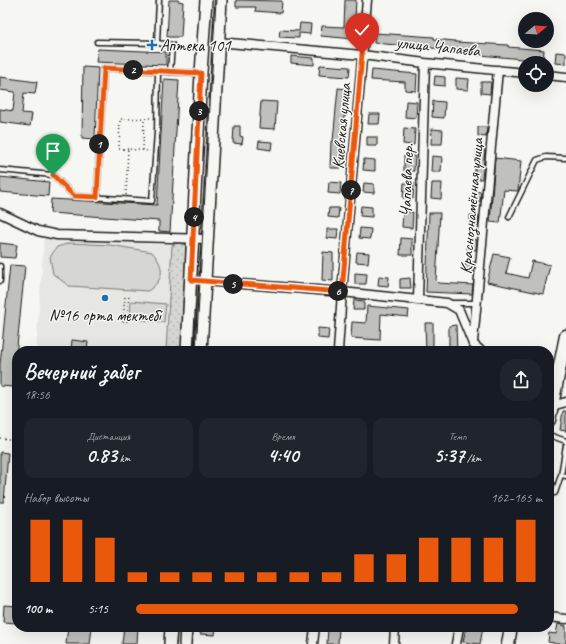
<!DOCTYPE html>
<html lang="ru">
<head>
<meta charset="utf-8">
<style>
	body { margin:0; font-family:Caveat,sans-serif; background:#20242c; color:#f1f3f6; height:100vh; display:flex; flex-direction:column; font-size:15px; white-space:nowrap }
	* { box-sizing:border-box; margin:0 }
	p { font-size:13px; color:#9ea1a6 }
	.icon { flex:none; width:22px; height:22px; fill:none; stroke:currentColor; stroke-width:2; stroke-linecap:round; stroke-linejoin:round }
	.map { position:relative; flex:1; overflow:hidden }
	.drawer { position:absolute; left:12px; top:346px; width:542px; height:286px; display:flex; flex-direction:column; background:#171b24; border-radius:16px; box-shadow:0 4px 16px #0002 }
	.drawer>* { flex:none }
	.needle { width:26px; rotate:72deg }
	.buttons { position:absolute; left:518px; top:12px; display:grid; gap:8px }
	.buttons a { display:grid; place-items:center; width:36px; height:36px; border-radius:50%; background:#171b24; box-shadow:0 4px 16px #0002; font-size:20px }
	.pin { position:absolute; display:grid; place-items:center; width:34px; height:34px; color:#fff; margin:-41px -17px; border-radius:50% 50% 50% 0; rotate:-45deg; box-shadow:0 0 4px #0007 }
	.pin .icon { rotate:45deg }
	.km { position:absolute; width:20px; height:20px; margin:-10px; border-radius:50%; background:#222; color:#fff; font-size:11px; line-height:20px; text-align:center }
	.round { display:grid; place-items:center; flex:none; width:42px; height:42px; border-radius:16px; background:#20242c }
	.headline { display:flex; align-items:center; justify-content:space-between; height:68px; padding:0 12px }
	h1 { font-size:22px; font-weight:800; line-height:30px }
	.figures { display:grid; grid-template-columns:repeat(3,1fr); gap:6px; height:68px; padding:4px 12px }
	.figures div { display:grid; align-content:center; border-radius:10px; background:#20242c; text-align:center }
	.figures b { font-size:20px; font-weight:800 }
	.figures small { font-size:11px; font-weight:400 }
	.figures p { font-size:11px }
	.chart { height:112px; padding:8px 12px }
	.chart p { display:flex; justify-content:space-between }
	.chart svg { width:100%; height:72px; margin-top:4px; stroke:#ea580c; stroke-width:6 }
	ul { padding:0 12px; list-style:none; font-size:13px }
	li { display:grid; grid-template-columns:64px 48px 1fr; align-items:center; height:30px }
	li i { height:10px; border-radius:5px; background:#ea580c }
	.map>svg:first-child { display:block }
</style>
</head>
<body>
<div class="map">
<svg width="566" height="644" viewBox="0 0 566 644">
	<defs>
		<pattern id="grass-dots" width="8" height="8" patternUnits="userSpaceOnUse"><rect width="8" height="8" fill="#d6d6d2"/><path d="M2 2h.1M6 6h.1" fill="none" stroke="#b7b7b4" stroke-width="1.8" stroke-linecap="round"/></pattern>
	</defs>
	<rect width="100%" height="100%" fill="#f6f6f2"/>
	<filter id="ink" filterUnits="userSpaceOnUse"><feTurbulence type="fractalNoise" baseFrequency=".025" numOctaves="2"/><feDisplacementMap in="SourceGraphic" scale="8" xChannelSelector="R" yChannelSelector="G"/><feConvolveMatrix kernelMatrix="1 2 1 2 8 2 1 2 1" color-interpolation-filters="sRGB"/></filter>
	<g filter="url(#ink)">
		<path fill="#e6e6e2" d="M44,238L172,245L166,351H36Z"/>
		<path fill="url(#grass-dots)" stroke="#797977" d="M178,243L186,245L181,351H166L172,245Z"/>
		<path fill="#d6d6d2" stroke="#797977" d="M70,243L110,245L152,252C165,267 165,279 148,291L69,286L53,274L50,257L57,247Z
			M131,301L166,304L164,322L130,319Z"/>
		<path fill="#c0c0bd" stroke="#1c1c1c" d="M169,0H178V1L183,2L181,37H167Z
			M236,0L282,1L281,13L255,11L256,7H236Z
			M345,0H356L354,39L321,36L322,26L344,27Z
			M300,23L311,24L310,34L299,33V38L279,37L280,30L299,31Z
			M375,33L434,37V39L455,41V42L508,45V47L544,50L543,61L459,53V51L442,50L443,49L374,43Z
			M98,49L166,52V65L96,62Z
			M556,52L566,53V64L555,63Z
			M291,56L314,58V65L291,63Z
			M320,65L350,67L349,77L319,75Z
			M83,67L98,68L95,139L82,138Z
			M372,70L417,74L416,91L405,90V82L371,80Z
			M435,76L445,77V86L434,85Z
			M0,77L37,82L35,94L24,93L22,113L32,114L30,126L0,122V109L13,111L15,92L0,90Z
			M456,78L469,79L468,90L456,89Z
			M164,79L179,80L170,232L159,231V221L50,213L51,199L157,205Z
			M481,82H491L490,94L481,93Z
			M338,88L347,89L346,116H344L341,168H330L331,141H333Z
			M261,101L277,102L275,129L259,128Z
			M406,101L417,102L416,118L405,117Z
			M433,101L445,102L444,118L432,117Z
			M369,114H380L379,124H368Z
			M234,126H240V136L243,137L242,144L233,143Z
			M478,127H487L486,137L478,136Z
			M404,128L415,129L414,145L403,144Z
			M432,129L443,130L442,144H431Z
			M367,137H377V146H367Z
			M259,141L272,142L271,150L258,148Z
			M477,149L485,150L482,179H474Z
			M404,156H415L414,171H404Z
			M432,156L442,157L441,172H431Z
			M495,158L521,161L518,191L504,190L500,223L490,222Z
			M364,159L375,160V171L363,170Z
			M0,177L49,182L48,196L0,192Z
			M329,182L341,183L340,194L328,193Z
			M364,183L374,184V193L363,192Z
			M404,183H414L413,199L403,198Z
			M432,183H442L441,199L431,198Z
			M473,191L481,192L480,202L472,201Z
			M361,206L372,207V217L360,216Z
			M329,208H339L338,218L328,217Z
			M403,211L413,212L412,228L402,227Z
			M429,213H440L436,281L438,283L473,285L472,294L426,292Z
			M470,215L479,216L478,226L470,225Z
			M360,228L371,229L370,239L359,238Z
			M327,229H338L337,239L327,238Z
			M401,238L412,239V255H400Z
			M468,239L477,240L476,250L467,249Z
			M0,243L17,245L15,258L0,257Z
			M323,252L333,253V281L322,280Z
			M357,252L369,253L368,263L356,262Z
			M494,254L510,257L506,273L528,278L532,261L550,265L543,294L487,282Z
			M465,262H475L474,272H465Z
			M10,265L25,266L13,387L0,386V365Z
			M355,273L367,274L366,284H355Z
			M379,276L389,277L388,286L378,285Z
			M410,278L411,288H400V279Z
			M354,300L364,301V310H353Z
			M367,306L409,310L408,317L381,314L380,340L351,338L352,322L366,323Z
			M425,323H433V351H426Z
			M456,325L457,351H449V326Z
			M318,328L329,329L328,339L318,338Z
			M72,340L88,342L87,351H71Z
			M563,411H566V431L560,430Z
			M0,452L8,453L4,502H0Z
			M4,605L17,606V623L3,622Z
			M558,624L566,626V644H554V643L548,642L549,633L556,634Z
			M68,627H92L90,644H66Z
			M124,627H138L137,644H122Z
			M201,627H216L215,635L200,634Z
			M328,627H339L338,644H327Z
			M466,627H483L480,644L463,642Z"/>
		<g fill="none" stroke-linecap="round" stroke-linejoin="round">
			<defs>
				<path id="service" d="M159,0L157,43L172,45L170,72L201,73
					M97,42L157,43
					M0,170L53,175L74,196L152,201L157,132L158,71
					M97,197L104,68L170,72
					M509,217L537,160L546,157L566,158
					M0,266V281
					M449,303H477
					M549,435L566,441
					M566,445L561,475L566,476
					M549,492L555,493L561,475"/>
				<path id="minor" d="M218,42L362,55L425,63L525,73
					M547,75L566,77
					M0,213L38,231L57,235L207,239
					M204,281L342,292L447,303L459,310L473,344L481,351
					M418,299L425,63
					M473,342L498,70
					M338,351L342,292L367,0
					M549,369L559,371
					M552,406L566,402
					M549,617L566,619
					M313,644L315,627
					M394,644L395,627
					M456,644L459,627"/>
				<path id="secondary" d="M187,351L201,73L206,0
					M201,351L221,0
					M170,644L171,627
					M185,644L186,627"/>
				<path id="primary" d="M549,420L566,336
					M508,644L511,627"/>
			</defs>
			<use href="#service" stroke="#1c1c1c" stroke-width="7"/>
			<use href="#minor" stroke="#1c1c1c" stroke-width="11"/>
			<use href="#secondary" stroke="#1c1c1c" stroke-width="14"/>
			<use href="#primary" stroke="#1c1c1c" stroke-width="15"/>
			<path stroke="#1c1c1c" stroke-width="1.5" stroke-dasharray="1 3" stroke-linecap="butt" d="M128,149H119L120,119L153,118
				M143,150L144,119
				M126,195L128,149L150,151
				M123,322L125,295
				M127,322L129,295
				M0,438L17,440"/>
			<use href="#service" stroke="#f6f6f2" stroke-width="4"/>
			<use href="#minor" stroke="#f6f6f2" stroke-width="8"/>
			<use href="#secondary" stroke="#f6f6f2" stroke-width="11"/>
			<use href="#primary" stroke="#f6f6f2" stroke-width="12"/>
			<path stroke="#1c1c1c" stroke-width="1" d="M196,351L216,0
				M176,644L177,627"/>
		</g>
	</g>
	<g fill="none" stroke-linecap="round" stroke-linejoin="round" filter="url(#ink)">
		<defs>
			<path id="route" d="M53,175L74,196L97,197L104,68L201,73L191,280L342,292L362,54"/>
		</defs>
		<use href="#route" stroke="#fff" stroke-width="8"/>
		<use href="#route" stroke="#ea580c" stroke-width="5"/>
	</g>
	<g fill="#1f6fb2" stroke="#f6f6f2" stroke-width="1.5">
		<path d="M150 39h4v4h4v4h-4v4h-4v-4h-4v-4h4z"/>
		<circle cx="105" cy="298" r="4"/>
	</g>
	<g text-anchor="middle" stroke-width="3" stroke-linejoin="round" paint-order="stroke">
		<g font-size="17" fill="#1c1c1c" stroke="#f6f6f2" text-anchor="start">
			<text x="160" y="51">Аптека 101</text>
			<text x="105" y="321" text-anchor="middle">№16 орта мектебі</text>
		</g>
		<g font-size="17" fill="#1c1c1c" stroke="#f6f6f2">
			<text transform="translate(438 46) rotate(6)" y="6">улица Чапаева</text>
			<text transform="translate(341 126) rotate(-85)" y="6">Киевская улица</text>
			<text transform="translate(406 180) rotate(-88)" y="6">Чапаева пер.</text>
			<text transform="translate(471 206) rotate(-85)" y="6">Краснознамённая улица</text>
		</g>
	</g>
</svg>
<div class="buttons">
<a><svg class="needle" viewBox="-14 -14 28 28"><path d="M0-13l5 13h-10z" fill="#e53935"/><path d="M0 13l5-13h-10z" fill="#9ea1a6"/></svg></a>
<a><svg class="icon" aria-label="locate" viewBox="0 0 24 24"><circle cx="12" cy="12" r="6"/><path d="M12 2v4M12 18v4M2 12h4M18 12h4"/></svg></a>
</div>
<div class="pin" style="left:53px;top:175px;background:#1e9e55"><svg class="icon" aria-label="arrive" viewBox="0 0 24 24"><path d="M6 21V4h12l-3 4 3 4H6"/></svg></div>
<div class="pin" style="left:362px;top:54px;background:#d93025"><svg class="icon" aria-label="check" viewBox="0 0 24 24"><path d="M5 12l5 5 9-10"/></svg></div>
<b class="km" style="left:99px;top:144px">1</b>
<b class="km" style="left:133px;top:70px">2</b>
<b class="km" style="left:199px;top:111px">3</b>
<b class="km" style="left:194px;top:217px">4</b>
<b class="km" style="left:233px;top:284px">5</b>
<b class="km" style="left:338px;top:291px">6</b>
<b class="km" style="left:351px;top:190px">7</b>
<section class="drawer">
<div class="headline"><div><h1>Вечерний забег</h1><p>18:56</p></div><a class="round"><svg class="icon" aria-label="share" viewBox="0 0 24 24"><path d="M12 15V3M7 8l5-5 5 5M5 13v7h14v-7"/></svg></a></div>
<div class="figures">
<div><p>Дистанция</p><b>0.83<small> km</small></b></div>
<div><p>Время</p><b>4:40</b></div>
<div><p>Темп</p><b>5:37<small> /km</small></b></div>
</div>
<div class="chart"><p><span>Набор высоты</span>162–165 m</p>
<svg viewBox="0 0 160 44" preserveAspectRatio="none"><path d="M5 44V6M15 44V6M25 44V17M35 44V38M45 44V38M55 44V38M65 44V38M75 44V38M85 44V38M95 44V38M105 44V27M115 44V27M125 44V17M135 44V17M145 44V17M155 44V6"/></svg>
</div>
<ul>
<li><b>100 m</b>5:15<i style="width:94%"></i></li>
</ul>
</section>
</div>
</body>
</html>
